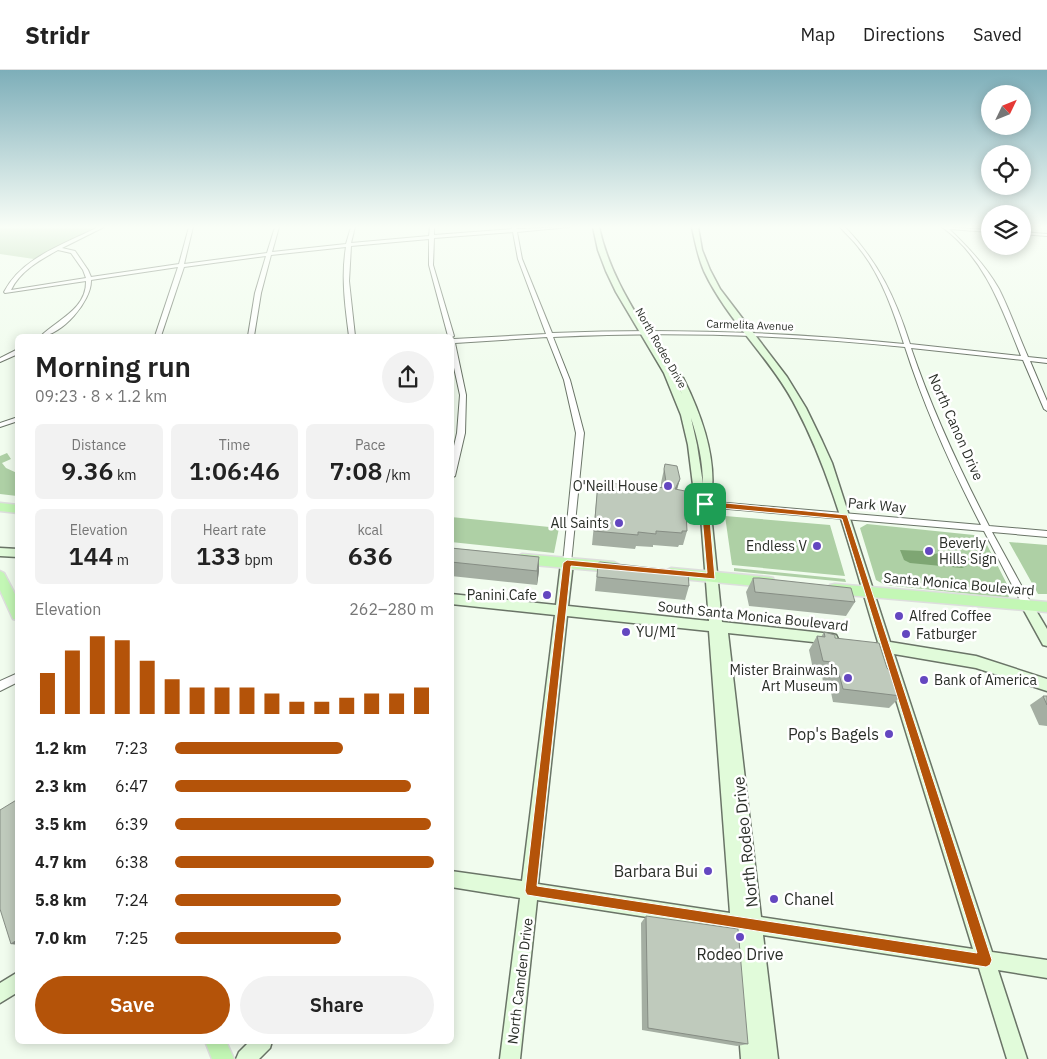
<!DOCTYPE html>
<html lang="en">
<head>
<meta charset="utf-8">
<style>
	body { margin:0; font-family:"IBM Plex Sans",sans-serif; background:#f2f2f2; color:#222; height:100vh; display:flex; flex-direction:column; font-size:19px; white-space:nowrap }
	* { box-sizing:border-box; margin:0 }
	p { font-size:16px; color:#767676 }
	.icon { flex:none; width:28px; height:28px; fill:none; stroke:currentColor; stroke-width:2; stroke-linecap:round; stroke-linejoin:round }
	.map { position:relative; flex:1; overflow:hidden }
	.side { position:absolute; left:15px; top:264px; width:439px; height:710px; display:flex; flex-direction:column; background:#fff; border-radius:8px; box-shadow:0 2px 12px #0003 }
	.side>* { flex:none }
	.needle { width:32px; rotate:47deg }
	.controls { position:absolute; left:981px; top:15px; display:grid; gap:10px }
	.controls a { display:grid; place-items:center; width:50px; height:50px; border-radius:50%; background:#fff; box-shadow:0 2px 12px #0003; font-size:25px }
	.pin { position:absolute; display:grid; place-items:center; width:42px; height:42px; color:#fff; margin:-21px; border-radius:10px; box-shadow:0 2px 8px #0006 }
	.round { display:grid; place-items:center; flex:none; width:52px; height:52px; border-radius:26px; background:#f2f2f2 }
	.head { display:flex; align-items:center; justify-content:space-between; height:85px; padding:0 20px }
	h1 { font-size:28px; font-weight:600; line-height:38px }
	.figures { display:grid; grid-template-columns:repeat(3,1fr); gap:8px; height:85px; padding:5px 20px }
	.figures div { display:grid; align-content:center; border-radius:8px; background:#f2f2f2; text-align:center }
	.figures b { font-size:25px; font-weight:600 }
	.figures small { font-size:14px; font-weight:400 }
	.figures p { font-size:14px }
	.chart { height:140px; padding:10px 20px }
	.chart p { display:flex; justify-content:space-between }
	.chart svg { width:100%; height:90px; margin-top:5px; stroke:#b45309; stroke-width:6 }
	.primary-button { display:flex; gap:10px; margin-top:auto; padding:10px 20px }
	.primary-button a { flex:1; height:58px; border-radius:30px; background:#b45309; color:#fff; font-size:20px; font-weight:600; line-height:58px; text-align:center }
	.primary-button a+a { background:#f2f2f2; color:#222 }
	ul { padding:0 20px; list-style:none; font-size:16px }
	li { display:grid; grid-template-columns:80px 60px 1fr; align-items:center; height:38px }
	li i { height:12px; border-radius:6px; background:#b45309 }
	header { display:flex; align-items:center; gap:30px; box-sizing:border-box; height:70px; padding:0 25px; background:#fff; border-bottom:1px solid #e0e0e0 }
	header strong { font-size:24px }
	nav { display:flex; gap:28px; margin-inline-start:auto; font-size:18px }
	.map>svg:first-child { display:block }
</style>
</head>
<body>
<header>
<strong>Stridr</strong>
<nav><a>Map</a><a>Directions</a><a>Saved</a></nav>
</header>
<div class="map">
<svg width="1047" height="989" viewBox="0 0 1047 989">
	<rect width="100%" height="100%" fill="#f1fcee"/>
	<path fill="#aed0a5" d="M0,157H95L34,189L0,184Z
		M7,383L11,389L2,393L6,398L17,403V426L0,424V386Z
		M725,446L830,455L845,506L732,495Z
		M451,447L559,458L554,483L451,472Z
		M867,454L974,465L985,471L1011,522L1008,528L885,515L876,510L860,458Z
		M1009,472L1047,475V524H1038Z
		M734,498L845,509L846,512L734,501Z"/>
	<path fill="#7ea673" d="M900,480L923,481L932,485L938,483L962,485L967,496L962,498L910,493L904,490Z"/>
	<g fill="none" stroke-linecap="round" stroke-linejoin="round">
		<defs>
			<path id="street" d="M98,157H104L62,178L75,181L88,200L91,207L179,194L189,157H193L184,194L267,183L275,157H279L272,182L346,174L351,157H355L351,173L429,166L430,157H434V165L512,159V157H516L517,159L569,157L517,162L522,189L552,263C669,258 787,262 904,274C893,240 881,205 859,178C853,170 846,164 840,157H845C879,193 895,227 910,274L1021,286C1002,239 985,188 942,157L990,160V162L949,159C968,177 986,196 999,219C1010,241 1018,264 1028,287L1047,289V293L1030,291L1047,331V341L1044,339L1023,290L911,278C932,340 959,398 989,456L1047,461V467L992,462L1032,535L1030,538H1024L984,461L705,437L701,434L705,431L981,455C951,397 925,339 905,277C788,265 671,261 553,267L570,310L584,363L571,493L567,496L563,493L576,363L564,310L547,267L455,273L466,325L465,363L455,406L451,408V389L457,363L460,325L451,284V266H448L429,195V169L351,176L349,211L355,266H349C345,236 341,206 346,177L271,185L261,223L254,266H248L255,223L266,186L184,197L161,266H155L178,197L91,210C92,231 61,266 41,266C57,250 87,239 86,211L5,223L4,222C22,187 65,174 98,157ZM513,162L518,189L546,264L454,269L452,267L454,266L433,195L434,168ZM58,180L71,183L83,200L86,208L11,220C20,201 40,190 58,180Z
				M1022,162L1047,164V166L1022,164Z
				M18,279V284L0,292V288Z
				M18,347V351L0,357V353Z
				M18,603V612L0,621V611Z"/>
			<path id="secondary" d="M593,157H599C613,222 655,266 682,324L675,308L679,306L683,308C702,346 719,392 710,434L722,552L832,564L836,565L838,569L836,573L832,574L728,563L761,847L973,879L881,581L876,580L874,576L878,572C854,495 834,409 797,339C772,289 728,252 704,201C698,187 695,172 692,157H698L702,180L710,200L720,219L787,307L806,338L822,371L832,393L890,572L976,586L1047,609V621L976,598L894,584L992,882L1047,890V908L998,900L1027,989H1007L979,898L763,865L778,989H741L731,860L537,830L520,989H500L520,828L451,817V801L522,811L555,545L451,534V524L556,535L561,493L567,489L573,493L568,536L709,551L700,434L693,415L688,375L681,345L664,303L616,222L606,201L598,180ZM691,348C698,369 703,392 703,414L697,375ZM567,546L709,561L730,843L538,814Z
				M0,478L18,479V487L0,486Z
				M1027,530L1031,532L1047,559V576L1043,575L1021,535L1023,532Z
				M18,902V922L0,933V913Z
				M250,971H272L270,978L259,989H236L239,982Z"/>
			<path id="primary" d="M0,433L18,435V443L0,441Z
				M522,484L614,492L618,494L620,497L618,500L614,502L522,494L518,492L516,489L518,486Z
				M671,498L768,507L773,508L774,512L773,516L768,517L671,508L667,506L665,503L667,500Z
				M0,501L4,503L18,530V550L13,549L0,520Z
				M835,514L1047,532V542L835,524L830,523L829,519L830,515Z
				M205,971H226L234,989H212Z"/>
		</defs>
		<use href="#street" stroke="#6a7467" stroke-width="2"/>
		<use href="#secondary" stroke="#6a7467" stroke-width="3"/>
		<use href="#primary" stroke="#dddedd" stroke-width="3"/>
		<use href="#street" fill="#fff" fill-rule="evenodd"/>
		<use href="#secondary" fill="#e1fbda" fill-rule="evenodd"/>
		<use href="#primary" fill="#c3f7b5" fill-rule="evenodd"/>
	</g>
	<path fill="#a4aea2" d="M664,399L680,409L677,420L687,461L683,475H679L678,477L653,475V477L636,476L635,479L592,475L598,412L619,420L641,422L642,416L661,418V413Z
		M451,478L539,487V501L537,515L451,506Z
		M598,493L689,516L685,530L595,521Z
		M753,508L855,532L846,546L749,536L746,522Z
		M824,562L835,568L887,598L901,626L889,638L833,632L829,613L823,612L822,605L814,604L809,580L817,566L821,567Z
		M1043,626H1047V656L1039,655L1030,635Z
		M646,846L748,974L737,976L642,960L641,853Z"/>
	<path fill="#868d84" d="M680,409L676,422L675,419Z
		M539,487V501L537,515V501Z
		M18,869V875L11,874Z"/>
	<path fill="#bfcabc" stroke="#868d84" d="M665,394L677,396L680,409L675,419L685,421L687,461H682V463L656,461V464L638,462V465L594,461L598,412L619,414V420L642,422V416L667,418L664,399Z
		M451,478L539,487L537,501L451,492Z
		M600,492L688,502L689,516L597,507L598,493Z
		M753,508H759L851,518L855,532L755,522Z
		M824,562L835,565V568L879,573L887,598L896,608L901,626L843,619L838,600L833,599L831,592L823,591L817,566L825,567Z
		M1043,626H1047V635Z
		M18,729V869L11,874L0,839V740Z
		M646,846L738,859L748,974L648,958Z"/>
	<linearGradient id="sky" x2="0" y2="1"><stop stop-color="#7daeb9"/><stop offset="0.53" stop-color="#f9fef7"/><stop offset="1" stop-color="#f9fef7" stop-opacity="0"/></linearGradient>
	<rect width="1047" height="296" fill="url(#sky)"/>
	<path fill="#b45309" stroke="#fff" fill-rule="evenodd" d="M705,431L847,445L992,890L990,895L986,897L527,825L525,821L563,493L567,490L707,503L701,434ZM709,437L842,449L977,883L537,816L571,496L715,509Z"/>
	<g fill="#6447c0" stroke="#fff" stroke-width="2">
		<circle cx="668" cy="416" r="5"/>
		<circle cx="619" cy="453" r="5"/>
		<circle cx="817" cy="476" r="5"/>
		<circle cx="929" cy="481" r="5"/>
		<circle cx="547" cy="525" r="5"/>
		<circle cx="899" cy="546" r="5"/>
		<circle cx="626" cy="562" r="5"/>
		<circle cx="906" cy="564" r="5"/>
		<circle cx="848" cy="608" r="5"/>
		<circle cx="924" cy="610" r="5"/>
		<circle cx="889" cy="664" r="5"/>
		<circle cx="708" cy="801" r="5"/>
		<circle cx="774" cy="829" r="5"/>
		<circle cx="740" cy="867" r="5"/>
	</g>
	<g text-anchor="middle" stroke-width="5" stroke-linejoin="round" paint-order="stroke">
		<g font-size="11" fill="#2a2e28" stroke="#fff">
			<text transform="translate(750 255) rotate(2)" y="4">Carmelita Avenue</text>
			<text transform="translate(661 278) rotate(60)" y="4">North Rodeo Drive</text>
		</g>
		<g font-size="14" fill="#2a2e28" stroke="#fff">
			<text transform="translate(956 357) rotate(66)" y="5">North Canon Drive</text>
			<text transform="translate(877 435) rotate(5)" y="5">Park Way</text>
			<text transform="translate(959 514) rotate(5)" y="5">Santa Monica Boulevard</text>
			<text transform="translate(753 546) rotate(6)" y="5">South Santa Monica Boulevard</text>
			<text transform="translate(520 911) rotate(-83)" y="5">North Camden Drive</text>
		</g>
		<g font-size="14" fill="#2a2e28" stroke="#fff" text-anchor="end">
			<text x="658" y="421">O'Neill House</text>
			<text x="609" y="458">All Saints</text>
			<text x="939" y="478" text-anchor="start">Beverly<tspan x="939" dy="16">Hills Sign</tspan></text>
			<text x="807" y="481">Endless V</text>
			<text x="537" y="530">Panini Cafe</text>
			<text x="909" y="551" text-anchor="start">Alfred Coffee</text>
			<text x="636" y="567" text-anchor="start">YU/MI</text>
			<text x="916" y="569" text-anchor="start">Fatburger</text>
			<text x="838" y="605">Mister Brainwash<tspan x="838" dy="16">Art Museum</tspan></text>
			<text x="934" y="615" text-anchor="start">Bank of America</text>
		</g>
		<g font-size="16" fill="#2a2e28" stroke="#fff" text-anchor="end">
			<text x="879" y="670">Pop's Bagels</text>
			<text x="698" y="807">Barbara Bui</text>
			<text x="784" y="835" text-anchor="start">Chanel</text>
			<text x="740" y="890" text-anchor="middle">Rodeo Drive</text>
		</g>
		<g font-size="16" fill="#2a2e28" stroke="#fff">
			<text transform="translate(745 772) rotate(-96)" y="6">North Rodeo Drive</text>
		</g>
	</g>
</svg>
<div class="controls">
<a><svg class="needle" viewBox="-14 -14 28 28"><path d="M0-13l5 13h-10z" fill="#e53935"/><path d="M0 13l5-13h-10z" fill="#767676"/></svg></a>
<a><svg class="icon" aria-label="locate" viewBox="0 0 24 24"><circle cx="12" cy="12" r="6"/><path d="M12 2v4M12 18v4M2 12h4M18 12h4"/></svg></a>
<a><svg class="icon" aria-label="layers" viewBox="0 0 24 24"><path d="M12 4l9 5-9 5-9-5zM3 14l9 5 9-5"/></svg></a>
</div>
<div class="pin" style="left:705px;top:434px;background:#1e9e55"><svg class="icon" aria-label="arrive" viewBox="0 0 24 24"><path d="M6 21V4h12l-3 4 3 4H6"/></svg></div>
<section class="side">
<div class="head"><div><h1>Morning run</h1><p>09:23 · 8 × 1.2 km</p></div><a class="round"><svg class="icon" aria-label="share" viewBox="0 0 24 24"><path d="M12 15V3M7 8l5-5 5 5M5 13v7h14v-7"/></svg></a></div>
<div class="figures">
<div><p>Distance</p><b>9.36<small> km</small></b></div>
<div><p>Time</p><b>1:06:46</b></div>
<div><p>Pace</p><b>7:08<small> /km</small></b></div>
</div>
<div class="figures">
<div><p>Elevation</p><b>144<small> m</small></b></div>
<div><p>Heart rate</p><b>133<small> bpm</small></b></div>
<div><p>kcal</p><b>636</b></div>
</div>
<div class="chart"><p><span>Elevation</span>262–280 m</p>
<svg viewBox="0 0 160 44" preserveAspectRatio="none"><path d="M5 44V24M15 44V13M25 44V6M35 44V8M45 44V18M55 44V27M65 44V31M75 44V31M85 44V31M95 44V34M105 44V38M115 44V38M125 44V36M135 44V34M145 44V34M155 44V31"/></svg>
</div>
<ul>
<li><b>1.2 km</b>7:23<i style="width:65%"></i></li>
<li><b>2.3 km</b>6:47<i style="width:91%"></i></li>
<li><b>3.5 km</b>6:39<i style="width:99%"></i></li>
<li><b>4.7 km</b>6:38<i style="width:100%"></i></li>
<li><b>5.8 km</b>7:24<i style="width:64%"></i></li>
<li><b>7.0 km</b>7:25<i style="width:64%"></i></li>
</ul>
<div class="primary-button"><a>Save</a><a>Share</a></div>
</section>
</div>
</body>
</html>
